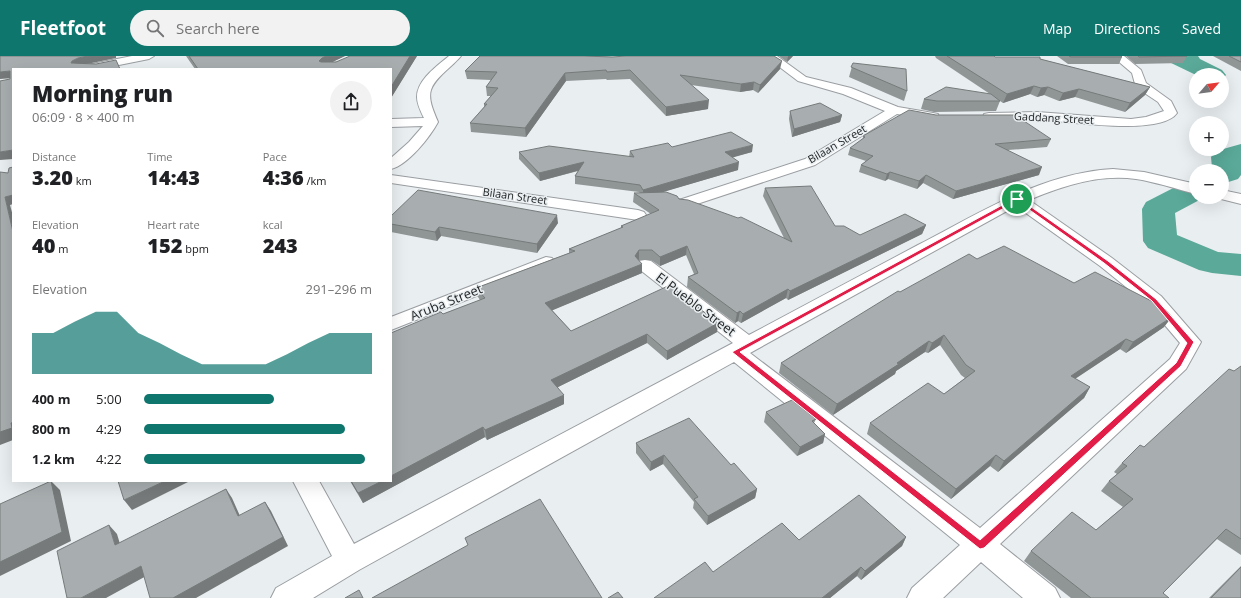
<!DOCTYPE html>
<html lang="en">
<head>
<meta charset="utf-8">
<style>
	body { margin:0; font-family:"Open Sans",sans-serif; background:#f2f2f2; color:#202124; height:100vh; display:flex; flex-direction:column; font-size:15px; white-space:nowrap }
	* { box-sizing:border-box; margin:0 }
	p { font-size:13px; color:#757577 }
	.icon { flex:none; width:22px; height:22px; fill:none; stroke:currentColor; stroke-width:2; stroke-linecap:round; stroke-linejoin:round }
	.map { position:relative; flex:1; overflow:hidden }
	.drawer { position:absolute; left:12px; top:12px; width:380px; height:414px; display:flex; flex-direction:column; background:#fff; border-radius:0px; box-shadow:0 4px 16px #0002 }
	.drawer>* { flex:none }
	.needle { width:26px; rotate:62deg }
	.buttons { position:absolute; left:1189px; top:12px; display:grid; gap:8px }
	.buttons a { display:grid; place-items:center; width:40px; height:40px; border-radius:50%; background:#fff; box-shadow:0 4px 16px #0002; font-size:20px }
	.pin { position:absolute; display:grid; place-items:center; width:34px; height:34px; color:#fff; margin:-17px; border:2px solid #fff; border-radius:50%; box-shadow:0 1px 4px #0007 }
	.round { display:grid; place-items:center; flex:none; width:42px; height:42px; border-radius:21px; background:#f2f2f2 }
	.headline { display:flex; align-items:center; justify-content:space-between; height:68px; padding:0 20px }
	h1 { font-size:22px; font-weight:800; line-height:30px }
	.figures { display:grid; grid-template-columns:repeat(3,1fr); gap:6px; height:68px; padding:4px 20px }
	.figures div { display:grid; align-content:center }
	.figures b { font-size:20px; font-weight:800 }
	.figures small { font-size:11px; font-weight:400 }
	.figures p { font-size:11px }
	.chart { height:112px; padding:8px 20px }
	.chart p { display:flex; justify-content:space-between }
	.chart svg { width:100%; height:72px; margin-top:4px; fill:#0f766e; opacity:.7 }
	ul { padding:0 20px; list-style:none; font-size:13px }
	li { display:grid; grid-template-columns:64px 48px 1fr; align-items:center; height:30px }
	li i { height:10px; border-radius:5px; background:#0f766e }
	header { display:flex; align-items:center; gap:24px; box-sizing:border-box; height:56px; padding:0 20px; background:#0f766e; color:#fff }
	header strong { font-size:19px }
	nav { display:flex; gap:22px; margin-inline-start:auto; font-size:14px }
	.search { width:280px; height:36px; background:#f2f2f2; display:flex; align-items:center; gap:10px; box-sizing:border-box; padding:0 14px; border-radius:22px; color:#757577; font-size:15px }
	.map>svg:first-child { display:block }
</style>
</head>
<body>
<header>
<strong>Fleetfoot</strong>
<div class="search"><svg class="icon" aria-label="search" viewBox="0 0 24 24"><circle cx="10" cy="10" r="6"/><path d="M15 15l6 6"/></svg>Search here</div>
<nav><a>Map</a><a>Directions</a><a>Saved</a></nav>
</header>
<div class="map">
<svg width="1241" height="542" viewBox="0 0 1241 542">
	<rect width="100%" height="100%" fill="#e9eef1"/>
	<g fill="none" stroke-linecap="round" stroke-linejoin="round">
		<path fill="#5aa999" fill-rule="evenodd" d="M1167,0H1198L1200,3L1222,14L1226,19L1222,24V19H1196L1169,6Z
			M1241,88V119L1238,123L1222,128V115H1210L1212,112L1211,101L1216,95Z
			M1196,124V141H1205L1175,157L1177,179L1218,196L1241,198V220L1212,217L1199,214L1148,192L1143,185L1142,153L1146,146L1185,126Z"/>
		<defs>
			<path id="minor" d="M132,0H154L149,3L99,13H76L82,10Z
				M449,0H461C458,4 454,7 450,11C426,32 426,38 438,66C430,81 408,109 391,113V102L409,86L423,70L391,71V63L424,62C421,56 417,48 417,41C417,24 437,10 449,0Z
				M765,0H777L806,21L851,32L898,51L933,57L938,58L939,61L938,64L933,65L897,58L815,109L691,150L685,152L679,150L677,147L679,144L805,103L885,55L843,38L798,25Z
				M1112,0H1124L1141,14L1146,27L1171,45L1177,57C1161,80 1071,66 1045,64C1026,63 1008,64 989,65L984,64L983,61L984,58L989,57L1037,56L1131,63L1146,61L1164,55L1158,46L1140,34L1135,28L1132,17Z
				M1113,113L1144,116L1196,128V138C1176,133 1156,126 1136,123C1098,118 1063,130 1029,144L1112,202L1161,240L1201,286L1186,313L1000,488L1055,532L1060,542H1023L981,506L943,542H907L912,532L960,489L734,306L359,514L313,542H271L276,532L332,500L293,425H319L354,488L733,287L639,213L636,209L639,205L645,204L651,205L749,279C805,249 861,219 918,189C980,157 1041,117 1113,113ZM1016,150L1100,210L1147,248L1180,287L1170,303L980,472L750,297Z
				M391,119L638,154L644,156L646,159L644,162L638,164L391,127Z
				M1222,134L1241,138V148L1217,142L1216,141H1222Z
				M546,201L552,202L555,206L552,210L391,274V261Z"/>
		</defs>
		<use href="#minor" stroke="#9a9ea2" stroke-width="2"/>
		<use href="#minor" fill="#fff" fill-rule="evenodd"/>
	</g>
	<path fill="#909696" d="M186,0H345L332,6L417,0L391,42V13H195Z
		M480,0H619H601L780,13L758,37L753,34L740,36L691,29L708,53L666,60L630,23L607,24L606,23L566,25L526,81L471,76L470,67L484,51V48L491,40H487L486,31L491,24L467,23L465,15Z
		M779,0H793L787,6Z
		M935,0H994L995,1L1040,3L1150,31L1145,39L1125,56L1075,41L1059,45L1044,39L1037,41L1030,38L1003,47L1000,45L996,55L934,56L921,53L924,43L990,38L936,2Z
		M1057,0H1121L1122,1L1119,8H1068Z
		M1126,0H1187L1183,7L1135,8Z
		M1213,0H1241V15Z
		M853,7L907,35L904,45L849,21Z
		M790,55L842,59L840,66L792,81L789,63Z
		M863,80L1051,83L1047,91L1008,94L1039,119L953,143L923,127L917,133L888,123L885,125L859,116L861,109L866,105L848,99L850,92L863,83Z
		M672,91L752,96L732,101L738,114L662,136L784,182L763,140L765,132L835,170L860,179L926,169L922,178L788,244L786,242L741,267L738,265L735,267L687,231L688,221L694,218L686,199L660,210L651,204H639L642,217L552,254L571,275L718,267L717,276L667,304L647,287L558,331L564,348L487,384L485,381L363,447L350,425H391L443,258L480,244L478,241L476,232L569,197V193L621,172V170L651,158L633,146L634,137H640L639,136L575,128V120L578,115L540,125L519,103V96L629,101L630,95Z
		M391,160L558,167L537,197L441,180L437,185L391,176Z
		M977,203L1074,227L1164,271L1126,297L1120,293L1075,323L1090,331L1084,342L998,416L990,410L951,443L867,378L870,367L944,338L965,322L961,319L940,289L928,297L925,296L896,315L895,318L833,359L779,317L781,307L900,236Z
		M1241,310V499L1217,483L1163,537L1169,542H1071L1024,505L1031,495L1096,474L1123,451L1101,435L1109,425L1117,418L1114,416L1122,407L1144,391Z
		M766,356L816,363L814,367L825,378L823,387L797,400L764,366Z
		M636,387L731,409L757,433L755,442L707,469L693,452L694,446L663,408L650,415L636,397Z
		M906,481L902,490L861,524L857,520L830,542H654L713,516L799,484Z
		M1241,510V542H1209Z"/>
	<path fill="#767a7a" d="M88,0H116V2L82,9L71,7L72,5L78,2Z
		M326,0H345L324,10L319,5L322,2Z
		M410,0H417L391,42V31Z
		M788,0H793L787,6Z
		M782,5L780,13L758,37L760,29Z
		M10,15L13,22L0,23V16Z
		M565,17L566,25L526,81L525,72Z
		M754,26L753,34L740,36L741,28Z
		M1034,30L1030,38L1003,47L1007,38Z
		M1048,31L1044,39L1037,41L1041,32Z
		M1150,31L1145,39L1125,56L1130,47Z
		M1079,33L1075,41L1059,45L1063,37Z
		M709,44L708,53L666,60V51Z
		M842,59L840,66L792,81L794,73Z
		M753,89L752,96L724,104L725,96Z
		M13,94V103L0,104V96Z
		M584,106V113L540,125L539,117Z
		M739,106L738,114L643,142V134Z
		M1042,111L1039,119L953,143L956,135Z
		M890,116L888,123L885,125L887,118Z
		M926,119L923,127L917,133L919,125Z
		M13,139V148L10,149L13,160V176L5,141Z
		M557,159L558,167L537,197V188Z
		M926,169L922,178L788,244L790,235Z
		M439,171L441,180L437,185L435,176Z
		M687,190L686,199L660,210V201Z
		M639,194V204L634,209L635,200Z
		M642,208V217L546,257L545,247Z
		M788,233L786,242L741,267L743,258Z
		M740,255L738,265L735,267L737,257Z
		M1172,261L1164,271L1126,297L1133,286Z
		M718,267L717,276L667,304V295Z
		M647,278V287L552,334L551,324Z
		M944,279L940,289L928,297L932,287Z
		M1126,283L1120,293L1064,330L1071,320Z
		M929,285L925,296L896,315L895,318L833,359L837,348Z
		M1090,331L1084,342L998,416L1004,405Z
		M564,339V348L487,384L485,374Z
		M13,366V384L0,389V376L11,367Z
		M483,371L485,381L363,447L358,437L382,425H391V420Z
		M825,378L823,387L797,400L800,391Z
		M664,399L663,408L650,415L651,406Z
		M996,399L990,410L951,443L956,433Z
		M51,425L60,434L71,485L0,520V506Z
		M165,425H190L132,454L124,444Z
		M226,433L232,442L244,469L238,460Z
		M757,433L755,442L707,469L708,460Z
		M265,446L271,455L288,490L196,542H173Z
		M109,469L117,478L123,498L115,489Z
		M906,481L902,490L861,524L865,515Z
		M141,510L148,519L106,542H81Z
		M861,511L857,520L830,542H822Z"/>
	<path fill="#a8aeaf" stroke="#767a7a" d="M0,0H88L78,2L72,5L71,7L96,8L116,4L120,13H13V94L0,96V25L10,23V15L0,16Z
		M189,0H326L322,2L319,5L321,6H336L350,0H410L391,31V13H198Z
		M480,0H584L612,1L626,0H774L782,5L760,29L754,26L741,28L680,19L709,44L666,51L630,14L607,16L606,14L565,17L525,72L470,67L487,48H484L498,32L486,31L497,16L465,15Z
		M947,0H994L995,1H1040V3L1150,31L1130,47L1079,33L1063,37L1048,31L1041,32L1034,30L1007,38Z
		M1069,0H1121L1122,1H1071Z
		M1138,0H1187L1139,1Z
		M1229,0H1241V6Z
		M853,7L906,13L907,35L851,11Z
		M946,31L991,38L1000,45H937L924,43Z
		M820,47L842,59L794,73L790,55Z
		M909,54L936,59H1015L1051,83L995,88L1042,111L956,135L926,119L919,125L890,116L887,118L861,109L873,100L850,92L865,81L863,80Z
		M731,76L753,89L725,96L739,106L643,134L640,129L575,120L584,106L539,117L519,96L549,90L634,101L630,95L668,87L672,91Z
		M13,111V139L5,141L13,176V366L11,367L12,372L0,376V116L8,117L9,112Z
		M811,130L835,170H844L860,179L905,158L926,169L790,235L788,233L743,258L740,255L737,257L688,221L698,217L687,190L660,201L652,194H639L635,200L642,208L545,247L571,275L670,229L718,267L667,295L647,278L551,324L564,339L485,374L483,371L391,420V277L441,256L443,258L485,242L476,232L575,195L569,193L623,171L621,170L659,154L634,137L666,136L677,140L679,143L688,144L738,162L741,161L792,186L765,132Z
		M418,134L557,159L537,188L439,171L435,176L391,168V160Z
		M1004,190L1074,227L1095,216L1163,251L1172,261L1133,286L1126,283L1071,320L1090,331L1004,405L996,399L956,433L870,367L928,327L944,338L975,315L966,309L944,279L932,287L929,285L897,307L899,308L837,348L781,307L898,235L900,236L969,198L977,203Z
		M1241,310V483L1226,473L1163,537L1169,542H1091L1031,495L1072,456L1096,474L1133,443L1109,425L1127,410L1122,407L1140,389L1144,391L1229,313L1234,315Z
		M792,344L816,363L812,365L825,378L800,391L766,356Z
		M689,362L731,409L734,407L757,433L708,460L694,443L698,441L664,399L651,406L636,387Z
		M51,425L62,476L0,506V448Z
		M118,425H165L124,444Z
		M351,425H382L358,437Z
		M226,433L238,460L265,446L283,481L173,542H150L141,510L81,542H67L57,495L109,469L115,489Z
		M859,439L906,481L865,515L861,511L822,542H654L705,506L713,516L782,467L799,484Z
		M540,443L602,542H372L468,489L465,482Z
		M1241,511V542H1211Z
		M359,534L363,542H345Z
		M618,536L623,542H608Z"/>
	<path fill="#e11d48" stroke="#fff" fill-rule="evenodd" d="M1017,141L1108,205L1156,243L1194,286L1181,310L984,492L980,493L732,296ZM1017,145L1104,207L1152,245L1187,287L1176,307L980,484L740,296Z"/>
	<g text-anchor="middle" stroke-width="3" stroke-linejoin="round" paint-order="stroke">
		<g font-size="11" fill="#242627" stroke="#e9eef1">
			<text transform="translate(1054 62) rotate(3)" y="4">Gaddang Street</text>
			<text transform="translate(837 88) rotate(-30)" y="4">Bilaan Street</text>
			<text transform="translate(515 140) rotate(8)" y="4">Bilaan Street</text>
		</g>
		<g font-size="13" fill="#242627" stroke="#e9eef1">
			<text transform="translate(446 246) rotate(-22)" y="5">Aruba Street</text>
			<text transform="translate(696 248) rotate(37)" y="5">El Pueblo Street</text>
		</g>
	</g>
</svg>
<div class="buttons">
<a><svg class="needle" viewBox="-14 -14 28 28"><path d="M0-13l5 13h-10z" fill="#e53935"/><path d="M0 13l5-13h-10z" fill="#757577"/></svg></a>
<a>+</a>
<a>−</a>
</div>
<div class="pin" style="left:1017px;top:143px;background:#1e9e55"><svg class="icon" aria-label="arrive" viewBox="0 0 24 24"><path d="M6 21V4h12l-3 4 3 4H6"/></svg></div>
<section class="drawer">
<div class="headline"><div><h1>Morning run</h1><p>06:09 · 8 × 400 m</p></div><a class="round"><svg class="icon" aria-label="share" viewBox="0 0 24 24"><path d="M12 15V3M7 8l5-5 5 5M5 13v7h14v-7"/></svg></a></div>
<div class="figures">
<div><p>Distance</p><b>3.20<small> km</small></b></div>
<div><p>Time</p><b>14:43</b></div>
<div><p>Pace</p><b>4:36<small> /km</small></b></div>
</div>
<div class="figures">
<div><p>Elevation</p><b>40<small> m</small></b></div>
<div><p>Heart rate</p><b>152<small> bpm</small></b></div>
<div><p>kcal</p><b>243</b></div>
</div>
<div class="chart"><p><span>Elevation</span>291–296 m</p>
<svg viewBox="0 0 160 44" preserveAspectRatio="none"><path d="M0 44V19L10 19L20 12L30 6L40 6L50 19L60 25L70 32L80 38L90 38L100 38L110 38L120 32L130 25L140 19L150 19L160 19V44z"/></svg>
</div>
<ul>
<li><b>400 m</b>5:00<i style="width:57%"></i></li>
<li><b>800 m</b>4:29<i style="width:88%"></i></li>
<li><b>1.2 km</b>4:22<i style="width:97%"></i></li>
</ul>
</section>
</div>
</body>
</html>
